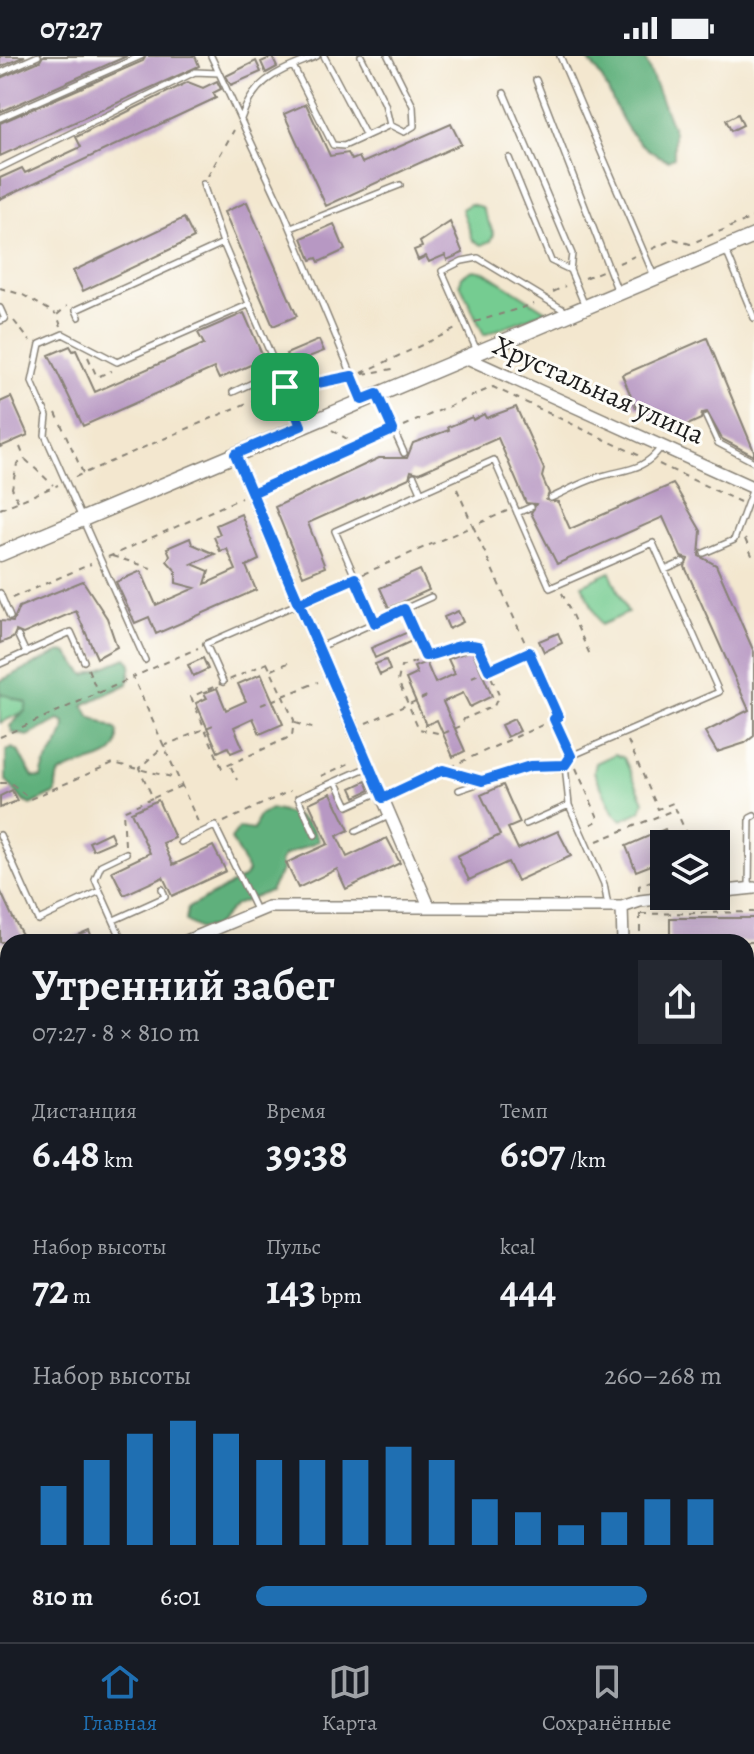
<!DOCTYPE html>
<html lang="ru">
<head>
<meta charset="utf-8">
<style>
	body { margin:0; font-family:Alegreya,serif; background:#242831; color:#f1f3f6; height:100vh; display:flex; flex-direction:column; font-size:30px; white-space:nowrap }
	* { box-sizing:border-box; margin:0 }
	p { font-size:26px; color:#9ea1a6 }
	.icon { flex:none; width:44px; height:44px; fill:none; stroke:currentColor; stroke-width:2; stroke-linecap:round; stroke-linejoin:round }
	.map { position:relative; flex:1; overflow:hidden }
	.details { position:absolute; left:0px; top:878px; width:754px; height:708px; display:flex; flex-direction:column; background:#171b24; border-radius:24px 24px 0 0; box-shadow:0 4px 20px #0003 }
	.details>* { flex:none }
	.buttons { position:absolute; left:650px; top:774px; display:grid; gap:16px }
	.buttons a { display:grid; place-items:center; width:80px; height:80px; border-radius:0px; background:#171b24; box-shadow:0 4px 20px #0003; font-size:40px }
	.pin { position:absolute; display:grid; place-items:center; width:68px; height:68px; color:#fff; margin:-34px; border-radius:16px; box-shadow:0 4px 12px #0006 }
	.round { display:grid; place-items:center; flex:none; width:84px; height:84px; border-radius:0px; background:#242831 }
	.headline { display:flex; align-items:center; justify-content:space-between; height:136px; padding:0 32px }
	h1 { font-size:44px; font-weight:700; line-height:60px }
	.stats { display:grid; grid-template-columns:repeat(3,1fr); gap:12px; height:136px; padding:8px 32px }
	.stats div { display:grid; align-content:center }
	.stats b { font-size:40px; font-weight:700 }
	.stats small { font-size:22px; font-weight:400 }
	.stats p { font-size:22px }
	.chart { height:224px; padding:16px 32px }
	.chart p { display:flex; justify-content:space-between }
	.chart svg { width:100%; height:144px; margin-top:8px; stroke:#1f6fb2; stroke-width:6 }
	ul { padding:0 32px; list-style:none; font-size:26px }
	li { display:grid; grid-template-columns:128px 96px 1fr; align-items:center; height:60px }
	li i { height:20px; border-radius:10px; background:#1f6fb2 }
	.status { display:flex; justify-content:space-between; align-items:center; height:56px; padding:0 40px; background:#171b24; direction:ltr }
	.status svg { height:22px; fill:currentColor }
	.tab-bar { display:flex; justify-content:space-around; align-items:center; height:112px; border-top:2px solid #363941; background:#171b24; font-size:22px; color:#9ea1a6 }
	.tab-bar a { display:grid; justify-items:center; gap:4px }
	.tab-bar .active { color:#1f6fb2 }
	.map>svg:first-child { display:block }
</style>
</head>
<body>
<div class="status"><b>07:27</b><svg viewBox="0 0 49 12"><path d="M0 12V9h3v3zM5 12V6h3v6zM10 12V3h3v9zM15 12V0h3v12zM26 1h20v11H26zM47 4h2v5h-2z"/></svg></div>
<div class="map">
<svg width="754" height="1586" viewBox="0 0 754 1586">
	<rect width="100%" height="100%" fill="#fdfcf7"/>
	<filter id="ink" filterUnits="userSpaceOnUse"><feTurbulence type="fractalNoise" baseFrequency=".0125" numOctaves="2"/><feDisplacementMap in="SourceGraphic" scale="16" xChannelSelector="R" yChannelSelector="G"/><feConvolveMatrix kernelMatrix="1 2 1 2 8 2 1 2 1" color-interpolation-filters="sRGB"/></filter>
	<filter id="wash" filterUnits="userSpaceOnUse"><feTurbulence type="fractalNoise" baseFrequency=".006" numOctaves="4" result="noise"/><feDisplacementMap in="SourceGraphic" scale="32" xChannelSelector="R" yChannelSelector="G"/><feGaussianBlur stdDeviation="1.8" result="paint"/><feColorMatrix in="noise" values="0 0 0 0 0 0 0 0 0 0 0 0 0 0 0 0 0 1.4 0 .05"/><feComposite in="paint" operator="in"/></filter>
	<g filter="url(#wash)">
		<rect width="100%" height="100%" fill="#f3e7cf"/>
		<path fill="#74cc91" stroke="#487456" stroke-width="2" d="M470,148L482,151L494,178L491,185L482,189L473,184L462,153Z
			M473,214L485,216L546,255L484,279L460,228L462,220Z
			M610,516L628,557L601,569L582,529Z
			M17,625L30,653L0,667V633Z
			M615,698L624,702L644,745L641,755L622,764L614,758L594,716L596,707Z"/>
		<path fill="#5fb07b" stroke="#3e664c" stroke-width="2" d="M583,0H644L674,76V101L668,104C610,81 619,29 583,0Z
			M60,596L67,597L85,619L126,602L131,607L128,628L83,649L91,661L117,674C126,710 77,703 60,718C55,723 56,731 56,737L31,749L24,746L6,725V695L12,692L18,695L33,721L41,722C43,702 65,688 65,667L59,664L28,680L13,677L10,670L25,655L27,647L0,637V625Z
			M270,753C292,757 311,763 319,785L284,800L280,806L282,814L270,835L235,849L214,871L199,873L186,865L188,852L245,821L248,815L231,783L239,772L254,774L258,761Z"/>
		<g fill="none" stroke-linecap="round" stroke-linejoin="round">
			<path stroke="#7dbbf0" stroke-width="4" d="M0,1099L8,1117"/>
		</g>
		<g id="blocks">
			<path fill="#b798c3" d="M0,0H25L0,11Z
				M43,0H127L0,56V22L40,5Z
				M146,0H195L199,10L0,100V67L143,5Z
				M272,1L277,11L266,17L261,6Z
				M256,5L261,16L231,29L226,20Z
				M217,25L221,33L213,37L216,42L0,143V122L22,112L25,117L81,91L76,81L188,26L203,32Z
				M306,48L330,100L348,97L352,104L359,101L362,107L451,68L461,88L326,150L284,58Z
				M738,58L743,69L731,75L726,64Z
				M247,146L297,260L273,270L224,156Z
				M184,162L194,182L83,235L73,215Z
				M450,166L463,197L447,204L445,199L429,206L426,200L418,204L414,194L422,191L420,186Z
				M334,168L345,194L319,206L317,202L311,204L302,182Z
				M244,257L264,303L219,323L214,312L83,370L49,299L70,290L73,295L76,294L95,336L204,288L198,277Z
				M707,282L754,395V400L722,383L707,356L702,357L701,363L670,377L665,364L658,367L654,358L646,361L642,350L636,352L622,319Z
				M319,284L324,295L291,308L286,298Z
				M11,341L28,379L0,391V346Z
				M516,351L544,413L542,421L549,437L546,444L558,446L570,473L673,428L679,437L701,475L699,500L716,509L754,596V680L745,687L717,696L705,676L749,654L685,511L688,503L681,501L663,461L557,508L531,457L536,448L526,447L498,382L419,417L411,415L409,422L308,467L325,511L303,520L275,451L379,402H407L413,387L449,374L448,371L472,361L473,364L484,358L486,362Z
				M241,458L259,504L246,510L256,534L156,578L149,561L135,567L116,526L141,515L156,549L195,532L176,527V515L167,505L170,499L167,492L190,482L192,488L215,498L192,508L209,515L205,528L236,514L227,493L220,495L214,481L220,478L216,469Z
				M420,514L429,534L389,552L380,532Z
				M83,525L107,562L117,591L97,602L76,555L23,578L16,575L13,582L0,587V565L13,566L19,551Z
				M458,555L463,566L449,573L444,561Z
				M408,576L412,585L375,602L371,592Z
				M558,577L562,587L544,596L539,585Z
				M472,594L492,640L470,651L463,637L443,646L465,695L453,701L437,664L426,669L406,623L417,618L414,611L426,606L435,627L455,618L448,603Z
				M203,602L208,613L193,620L188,609Z
				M386,604L390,614L380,619L375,608Z
				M261,618L283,668L260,678L253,662L234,671L243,692L231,697L228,691L218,696L196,647L207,642L204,637L217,632L226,654L246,645L238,628Z
				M514,663L520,675L507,681L501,669Z
				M366,725L370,734L355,741L351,732Z
				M503,729L520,767L508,772L518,793L558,775L571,800L517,825L508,806L469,824L457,800L500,779L481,739Z
				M12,734L17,745L0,752V740Z
				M331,737L349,774L337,780L347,801L387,782L400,807L346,833L337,813L298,832L286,807L328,788L309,747Z
				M158,744L175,782L163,787L173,809L213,790L226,815L172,840L163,821L124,839L112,815L150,797L131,756Z
				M665,773L671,788H664V804L636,815L626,790Z
				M110,776L114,785L93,794L89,786Z
				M0,834L12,860L26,886H0Z
				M670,862H754V886H670Z
				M89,874L94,886H61Z"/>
		</g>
	</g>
	<g filter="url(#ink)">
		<use href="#blocks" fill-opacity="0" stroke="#888276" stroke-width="2"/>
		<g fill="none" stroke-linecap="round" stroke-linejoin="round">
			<defs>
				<path id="lane" d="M211,0L219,17
					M324,0L366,80
					M388,0L413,50L414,70L404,76L390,69
					M560,0L654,220
					M293,10L333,89L344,90L390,69L385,48L361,0
					M0,17L38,0
					M536,24L618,236
					M504,37L572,198L570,214
					M0,62L141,0
					M241,63C255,21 279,16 317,0
					M509,102L551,205L570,214L585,250
					M0,112L195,16L219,17L285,159L362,343
					M203,128L223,187
					M291,172L400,129
					M725,192L754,262
					M0,252L5,263L0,265
					M79,261L76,254L223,187L301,369
					M477,295L442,215L462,205L478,202L567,256
					M233,336L278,315
					M379,342L404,397
					M706,361L718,387L754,406
					M414,420L421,436
					M551,442C569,434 587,423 606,419C629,413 646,413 661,391
					M517,457L531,451
					M704,497L734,484L753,432
					M665,514L683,506
					M0,537L10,561
					M404,553L425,600
					M375,567L335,475L494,404L550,532L653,487L719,636L571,700L565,709L569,749L604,828L608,850
					M18,580L26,597
					M318,592L431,541
					M145,604L45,379L47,360L32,326L40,288L63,278L117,306L250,248
					M0,608L71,576L84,605
					M223,626L206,588L297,548
					M336,725L348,750L379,736
					M459,734L530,710L565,709
					M526,768L569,749
					M356,775L389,760
					M0,779L38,864L100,835L123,886
					M315,779L298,742L368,711
					M181,786L215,770L256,854
					M749,831L750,762L754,760
					M100,835L95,823L101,809L126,797
					M114,864L165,841L162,833
					M746,907H754
					M0,938L8,957
					M746,956H754
					M746,1017H754
					M746,1068L754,1067
					M0,1249L8,1252
					M0,1364L8,1366
					M0,1409L8,1410
					M746,1470H754
					M0,1488H8
					M746,1513H754
					M0,1570H8
					M82,1578V1586
					M337,1578V1586
					M729,1586V1578"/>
				<path id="street" d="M465,301L754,432
					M235,398L429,850
					M716,836L754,832
					M622,851L623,886
					M184,886L268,851H622L640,845L682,840
					M0,965L8,961
					M746,1133H754"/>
				<path id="secondary" d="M0,498L754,180
					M0,1018L8,1037
					M50,1586V1578"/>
			</defs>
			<use href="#lane" stroke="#888276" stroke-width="8"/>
			<use href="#street" stroke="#888276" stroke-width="14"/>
			<use href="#secondary" stroke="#888276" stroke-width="17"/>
			<path stroke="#888276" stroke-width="2" stroke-dasharray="6 6" stroke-linecap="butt" d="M208,120L234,74
				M652,193L674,183L690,188L754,161
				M619,207L635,200
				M585,222L602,215
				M0,232L23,239L56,258
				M553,236L565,230
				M14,265L30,285
				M475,266L534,248
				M61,270L57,259L67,250
				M88,301L97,321L111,315
				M362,317L458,272
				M363,318L398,312
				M296,332L345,321
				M302,344L314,349
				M56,357L83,417
				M404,370L493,331L638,399
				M332,374L357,389
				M20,391L25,403
				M659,408L740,446
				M75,421L275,335
				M265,432L383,379
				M457,433L473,470L507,455
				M18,445L12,432L17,408L26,404L53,429
				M0,453L58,429
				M745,483L754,504
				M112,500L151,512
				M108,501L241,442
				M363,518L473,470L558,661L554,663L567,692
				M562,537L590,599
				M12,542L91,508
				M309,543L347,526
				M465,587L478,590L499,639L494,650L464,663L461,670L442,678L419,673L398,625L401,611Z
				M267,607L294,664L292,680L222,712L191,641Z
				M88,613L98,637
				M272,614L288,607
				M472,621L528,596
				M261,649L318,626
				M295,667L315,673
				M366,667L427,640
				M0,681L132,622
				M628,685L658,753L673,747L691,788
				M231,711L237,724
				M576,712L599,764L588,770
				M445,714L469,721
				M321,720L352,706
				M0,727H11L30,743L113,707L176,722
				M181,730L153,742L139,712L164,690L218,667
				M395,736L553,664
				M198,766L133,621L198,592
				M224,766L290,735
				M597,785L676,753
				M125,789L123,755L152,742
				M639,834V830L664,820
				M640,858V886
				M641,858L754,856
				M155,886L173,879
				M0,979L8,996
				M746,1118H754
				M0,1133L8,1160L7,1242
				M746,1148H754
				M7,1354V1261
				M7,1377V1402
				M7,1478V1421
				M7,1497V1562
				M67,1578V1586
				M138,1578V1586
				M141,1578L146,1586
				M551,1586V1578"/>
			<use href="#lane" stroke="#fff" stroke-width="5"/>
			<use href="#street" stroke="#fff" stroke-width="11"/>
			<use href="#secondary" stroke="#fff" stroke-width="14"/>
		</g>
	</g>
	<g fill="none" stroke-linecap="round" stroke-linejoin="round" filter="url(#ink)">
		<defs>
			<path id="route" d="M285,331L301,370L235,398L383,742L443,714L482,725L530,710L565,709L571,700L554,663L558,661L529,596L489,614L478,590C459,585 444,598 425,600L404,553L375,567L355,522L298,547L252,437L393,374L377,338L362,344L352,320L293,332L285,331"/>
		</defs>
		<use href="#route" stroke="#fff" stroke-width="16"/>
		<use href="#route" stroke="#1a73e8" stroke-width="10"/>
	</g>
	<g text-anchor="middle" stroke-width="6" stroke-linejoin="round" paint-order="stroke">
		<g font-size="28" fill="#1c1c1c" stroke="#fdfcf7">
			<text transform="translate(599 333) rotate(24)" y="10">Хрустальная улица</text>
		</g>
	</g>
</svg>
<div class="buttons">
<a><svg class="icon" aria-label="layers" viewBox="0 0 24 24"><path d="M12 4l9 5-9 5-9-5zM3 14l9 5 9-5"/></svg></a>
</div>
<div class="pin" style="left:285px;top:331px;background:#1e9e55"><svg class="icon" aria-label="arrive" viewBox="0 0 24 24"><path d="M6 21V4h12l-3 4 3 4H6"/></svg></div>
<section class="details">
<div class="headline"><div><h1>Утренний забег</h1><p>07:27 · 8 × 810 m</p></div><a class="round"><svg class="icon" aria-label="share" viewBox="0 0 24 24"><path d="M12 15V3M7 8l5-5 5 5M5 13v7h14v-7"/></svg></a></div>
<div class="stats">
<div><p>Дистанция</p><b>6.48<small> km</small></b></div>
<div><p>Время</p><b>39:38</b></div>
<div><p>Темп</p><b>6:07<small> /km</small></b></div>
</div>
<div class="stats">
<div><p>Набор высоты</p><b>72<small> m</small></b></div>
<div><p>Пульс</p><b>143<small> bpm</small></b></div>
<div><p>kcal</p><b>444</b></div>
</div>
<div class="chart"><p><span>Набор высоты</span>260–268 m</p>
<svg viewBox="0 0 160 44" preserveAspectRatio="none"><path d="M5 44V26M15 44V18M25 44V10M35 44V6M45 44V10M55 44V18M65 44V18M75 44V18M85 44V14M95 44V18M105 44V30M115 44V34M125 44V38M135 44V34M145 44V30M155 44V30"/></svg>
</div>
<ul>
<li><b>810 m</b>6:01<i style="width:84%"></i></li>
</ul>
</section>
</div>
<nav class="tab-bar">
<a class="active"><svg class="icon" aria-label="home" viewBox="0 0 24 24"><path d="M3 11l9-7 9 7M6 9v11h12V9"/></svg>Главная</a>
<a><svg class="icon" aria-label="map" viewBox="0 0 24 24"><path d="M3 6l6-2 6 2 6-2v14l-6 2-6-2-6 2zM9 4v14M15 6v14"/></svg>Карта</a>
<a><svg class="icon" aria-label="saved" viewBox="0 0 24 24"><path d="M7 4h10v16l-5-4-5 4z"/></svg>Сохранённые</a>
</nav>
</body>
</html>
